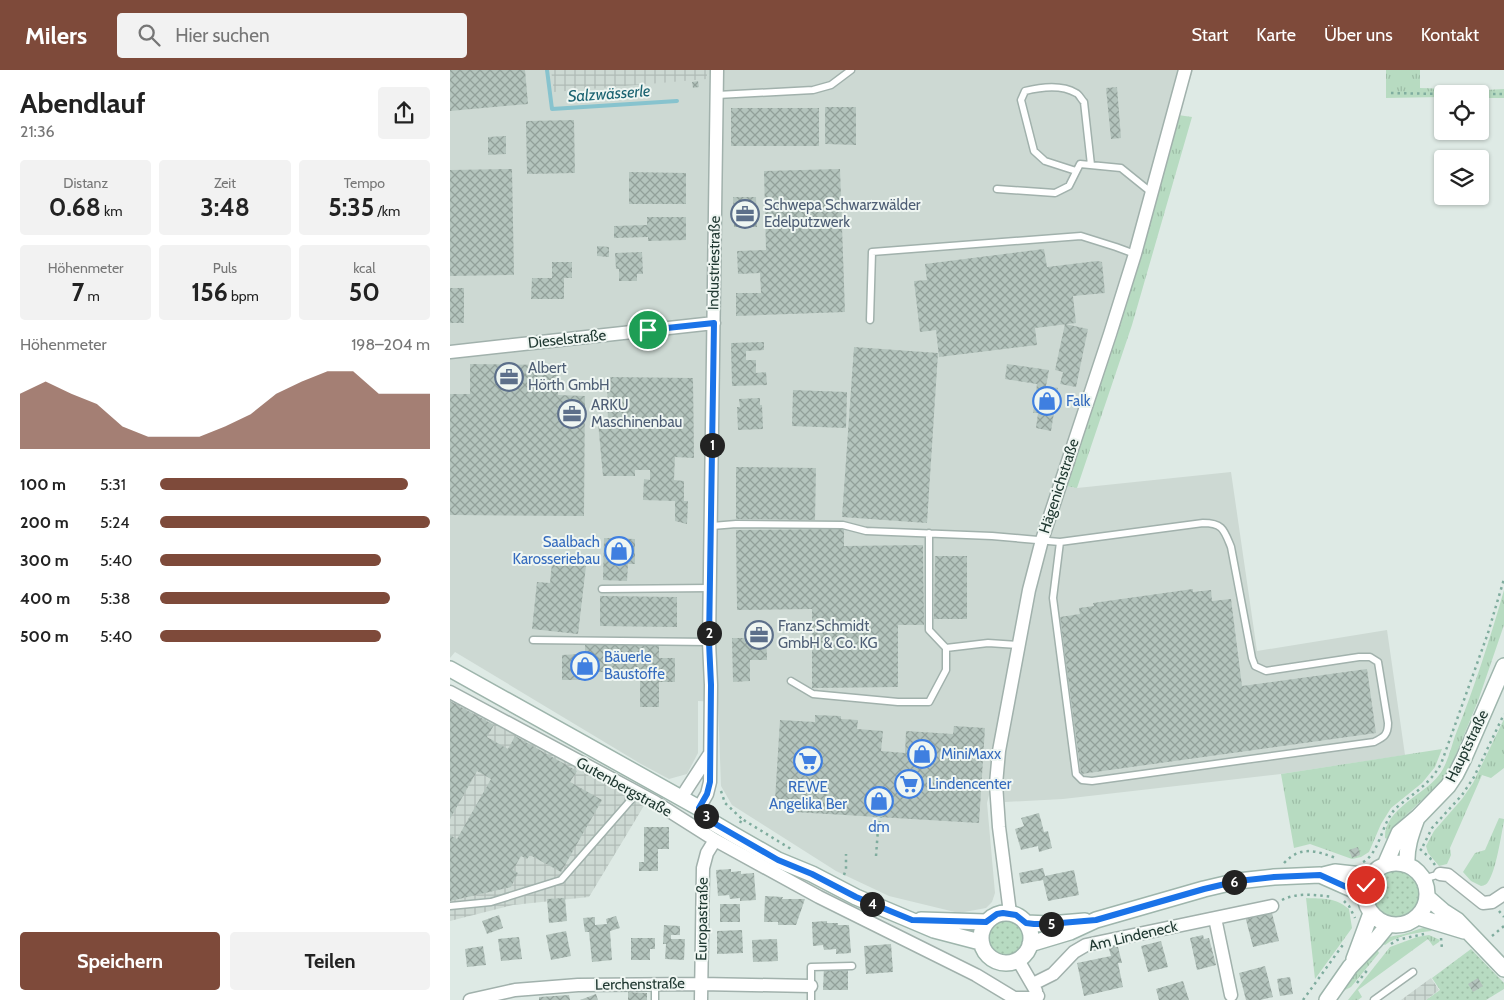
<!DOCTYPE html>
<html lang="de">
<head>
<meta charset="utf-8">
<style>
	body { margin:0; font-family:Cabin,sans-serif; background:#f2f2f2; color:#222; height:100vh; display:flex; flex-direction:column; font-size:19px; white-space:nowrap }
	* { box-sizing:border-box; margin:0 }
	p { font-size:16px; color:#767676 }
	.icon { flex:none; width:28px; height:28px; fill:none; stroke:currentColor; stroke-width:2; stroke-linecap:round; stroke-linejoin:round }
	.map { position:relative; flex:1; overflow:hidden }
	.details { display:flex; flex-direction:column; background:#fff; width:450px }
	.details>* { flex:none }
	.fabs { position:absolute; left:984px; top:15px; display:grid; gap:10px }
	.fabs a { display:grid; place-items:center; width:55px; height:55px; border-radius:5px; background:#fff; box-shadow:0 1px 4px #0004; font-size:25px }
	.pin { position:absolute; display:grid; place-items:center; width:42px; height:42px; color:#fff; margin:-21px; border:2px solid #fff; border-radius:50%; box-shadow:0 1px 5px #0007 }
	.km { position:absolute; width:25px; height:25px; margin:-12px; border-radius:50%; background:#222; color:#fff; font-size:14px; line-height:25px; text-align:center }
	.round { display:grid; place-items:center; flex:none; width:52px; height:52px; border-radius:5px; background:#f2f2f2 }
	.head { display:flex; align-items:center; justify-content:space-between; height:85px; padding:0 20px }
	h1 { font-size:28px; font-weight:700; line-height:38px }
	.stats { display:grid; grid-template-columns:repeat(3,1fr); gap:8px; height:85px; padding:5px 20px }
	.stats div { display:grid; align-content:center; border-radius:5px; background:#f2f2f2; text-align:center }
	.stats b { font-size:25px; font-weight:700 }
	.stats small { font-size:14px; font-weight:400 }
	.stats p { font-size:14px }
	.chart { height:140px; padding:10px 20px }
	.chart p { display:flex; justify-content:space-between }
	.chart svg { width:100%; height:90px; margin-top:5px; fill:#7e4a3a; opacity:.7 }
	.cta { display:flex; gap:10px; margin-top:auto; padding:10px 20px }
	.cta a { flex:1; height:58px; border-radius:5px; background:#7e4a3a; color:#fff; font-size:20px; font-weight:700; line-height:58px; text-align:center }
	.cta a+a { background:#f2f2f2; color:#222 }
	ul { padding:0 20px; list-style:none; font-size:16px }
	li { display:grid; grid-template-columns:80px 60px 1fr; align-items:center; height:38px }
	li i { height:12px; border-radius:6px; background:#7e4a3a }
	header { display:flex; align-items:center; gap:30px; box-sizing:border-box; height:70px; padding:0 25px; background:#7e4a3a; color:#fff }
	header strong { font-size:24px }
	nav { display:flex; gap:28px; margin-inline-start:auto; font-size:18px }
	.search { width:350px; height:45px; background:#f2f2f2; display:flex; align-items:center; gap:12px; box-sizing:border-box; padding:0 18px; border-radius:5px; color:#767676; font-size:19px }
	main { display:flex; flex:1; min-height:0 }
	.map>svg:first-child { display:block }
</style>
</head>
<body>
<header>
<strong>Milers</strong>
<div class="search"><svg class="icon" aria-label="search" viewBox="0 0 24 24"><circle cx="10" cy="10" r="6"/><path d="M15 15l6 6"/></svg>Hier suchen</div>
<nav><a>Start</a><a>Karte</a><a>Über uns</a><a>Kontakt</a></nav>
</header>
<main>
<section class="details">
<div class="head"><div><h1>Abendlauf</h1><p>21:36</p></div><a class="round"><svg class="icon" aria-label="share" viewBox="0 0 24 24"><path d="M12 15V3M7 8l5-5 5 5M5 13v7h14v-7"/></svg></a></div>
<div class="stats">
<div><p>Distanz</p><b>0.68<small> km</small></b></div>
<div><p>Zeit</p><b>3:48</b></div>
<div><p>Tempo</p><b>5:35<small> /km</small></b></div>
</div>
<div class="stats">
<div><p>Höhenmeter</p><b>7<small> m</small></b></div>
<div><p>Puls</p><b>156<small> bpm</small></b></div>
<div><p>kcal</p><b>50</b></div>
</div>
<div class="chart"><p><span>Höhenmeter</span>198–204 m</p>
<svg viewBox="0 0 160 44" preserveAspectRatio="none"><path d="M0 44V17L10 11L20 17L30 22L40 33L50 38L60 38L70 38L80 33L90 27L100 17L110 11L120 6L130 6L140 17L150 17L160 17V44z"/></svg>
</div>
<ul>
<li><b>100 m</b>5:31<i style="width:92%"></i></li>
<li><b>200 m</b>5:24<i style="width:100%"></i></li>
<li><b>300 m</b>5:40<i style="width:82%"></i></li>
<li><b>400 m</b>5:38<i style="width:85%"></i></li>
<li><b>500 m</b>5:40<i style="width:82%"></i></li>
</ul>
<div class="cta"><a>Speichern</a><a>Teilen</a></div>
</section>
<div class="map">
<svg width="1054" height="930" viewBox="0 0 1054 930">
	<defs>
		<pattern id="industrial-grid" width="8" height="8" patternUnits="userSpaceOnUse" patternTransform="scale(1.25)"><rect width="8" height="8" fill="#cdd9d3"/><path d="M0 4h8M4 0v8" fill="none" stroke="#b0bbb6"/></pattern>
		<pattern id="grass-tufts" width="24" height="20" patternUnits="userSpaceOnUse" patternTransform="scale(1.25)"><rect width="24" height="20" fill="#b7dbc1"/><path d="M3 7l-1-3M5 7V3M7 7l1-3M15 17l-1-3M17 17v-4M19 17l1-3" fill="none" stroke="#9dbda6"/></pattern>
		<pattern id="garden-dots" width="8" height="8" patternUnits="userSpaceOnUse" patternTransform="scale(1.25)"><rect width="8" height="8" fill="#b7dbc1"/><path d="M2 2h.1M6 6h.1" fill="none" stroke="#9dbda6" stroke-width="1.8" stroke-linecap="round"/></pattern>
		<pattern id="building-cross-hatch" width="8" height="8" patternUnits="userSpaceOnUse" patternTransform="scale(1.25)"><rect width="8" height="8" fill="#b4c4bd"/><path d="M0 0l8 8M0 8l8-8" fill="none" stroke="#92a09a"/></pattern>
	</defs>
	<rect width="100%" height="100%" fill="#deeae5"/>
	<path fill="#cdd9d3" d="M0,0H743L728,45L706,130L667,266L616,416L627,418L781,402L807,581L937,560L955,685L831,704L613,729L555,732L549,685L537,733L545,823L542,832L536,838L509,843L439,826L386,801L282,735L271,716L268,632L248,631V683L237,704L219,709L191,694L5,582L0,588Z"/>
	<path fill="url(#industrial-grid)" d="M101,0H257V9L104,22Z
		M0,624L195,734L139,827L63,835L0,851Z
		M981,908L989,920L976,930H951Z"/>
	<path fill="url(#grass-tufts)" d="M936,0H970V18L1036,20L1054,19V28H1030V24H992V27L936,28Z
		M728,45L742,47L682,255L627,418L616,416L667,266L706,130Z
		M1054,520V555L1028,631L1002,694L991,712L953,748L939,770L935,768C934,739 974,725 989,705C997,695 1001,678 1005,666C1024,619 1040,569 1054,520Z
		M1054,649V698L1041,708L1032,705L1000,778L1001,785L997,794L989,796L978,783L976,776L984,761L1012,729L1023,713Z
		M992,679L985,697L972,713L941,738L931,754L919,782L911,787L902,789L860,774L844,778L831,704Z
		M1049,748L1054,749V751C1051,766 1046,801 1038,812C1036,815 1035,815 1031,816L1021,811L1013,802L1025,783L1035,780Z
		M856,828C874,829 884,827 899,839L902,858L865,909Z
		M983,857L981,861C965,863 948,865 935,875L930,872C938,866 945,866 954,864C966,861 969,857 983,857Z
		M979,865L990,870L989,872L983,876L978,869L908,920L912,927L908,930H898L940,877L967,867Z
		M926,877L929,883L901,917L891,922Z"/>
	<path fill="url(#garden-dots)" d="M923 825a24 24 0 1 1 48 0a24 24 0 1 1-48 0Z
		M536 868a19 19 0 1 1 38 0a19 19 0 1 1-38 0Z
		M1021,879L1054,913V919L1036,930H976L990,920L982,908Z"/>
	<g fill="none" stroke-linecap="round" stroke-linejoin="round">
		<path stroke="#87c3ce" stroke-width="4" d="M97,0L102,39L227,31"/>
	</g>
	<path fill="url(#building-cross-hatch)" d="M0,0H75L78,34L0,41Z
		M248,11L249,17L243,18L242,12Z
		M667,17L671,68L661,69L656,18Z
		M375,37H406V75L375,74Z
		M281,38H369V76H281Z
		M124,50L125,103L77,104L76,51Z
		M56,66V84L38,85V67Z
		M62,99L64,205L0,206V100Z
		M390,99L395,242L286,246V223H311L310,203L288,204L287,181L316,180L314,101Z
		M179,102L236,103V134H179Z
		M283,127H306L307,157H284Z
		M197,147H236V170L198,171V167L164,168V156L197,155Z
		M147,176L159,177V187L147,186Z
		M594,179L597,197L647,191L652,192L655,223L623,226L626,253L585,258L587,275L489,287L486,260L470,262L464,211L477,210L475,194Z
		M192,182L193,204H187V211H169V199H166L165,183Z
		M102,192H122V208H114V229H81L82,208H102Z
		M0,218H14V253H0Z
		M615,254L638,259L626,317L610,314L613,302L605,300Z
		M314,272V280L296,281V290H306V303L316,302L317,315L282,316L281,273Z
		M404,277L488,283L477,453L392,447Z
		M20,294L108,295V325L135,326L134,446L0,445V324H20Z
		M557,294L599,300L596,316L608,318L601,361L586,358L588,343H583L587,314L555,309Z
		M157,307L243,308L244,388L225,387L224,410L234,411V431H238L237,454L225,451V431L193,430L194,409L200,410V400H185V406H153L148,352L158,353Z
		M343,320L397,322L396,358L342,356Z
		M310,328V335H312L313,359L288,360L287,337H290L289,329Z
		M286,397L366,398L365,450L286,449Z
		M394,459V476L473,475L474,555H448V617L362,618V539L287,540L286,460Z
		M154,468L185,469V494H178L177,511L153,510Z
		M485,486H517V549H484Z
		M102,493L136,496L128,564L82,559L87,512L100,513Z
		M743,519V522L761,520L762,531L781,529L792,616L917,599L926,663L631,704L610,547L630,544L629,538L644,536L643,533Z
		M150,526L227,527V557L150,556Z
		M316,556L317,590H300V611L283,612L282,568H300V557Z
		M135,574L209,575V588H225V612H209V637H190V611H201L202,602H135Z
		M130,584L131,610H112V585Z
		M0,631L44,655L37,667L58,679L65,666L127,701L120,712L152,730L111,802L80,785L77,789L71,786L63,800L68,803L61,817L0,831V765L7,769L41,709L27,701L0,749Z
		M365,645L391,646V649L408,650L407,659L433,661L431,681L455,683L456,661L503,664L504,656L535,658L529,753L344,742L325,730L330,650L365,652Z
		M589,743L594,762L598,761L602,778L589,782L588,776L571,780L565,759L574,756L571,748Z
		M194,757H219V779H208V801H189V792H194Z
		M908,777L910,785L902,788L899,780Z
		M593,798L595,806L624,800L629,825L598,831L593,810L571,814L569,803Z
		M281,799V802L291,801V804L304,803L306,830L290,831V828L280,829L279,825L268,826L266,800Z
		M315,826L333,827L332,829H355L346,855H328V852H314Z
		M115,828L117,851L99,853L97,829Z
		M270,834H290V852H270Z
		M821,839L829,871L803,877L795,846Z
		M49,845L53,858L37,864L32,851Z
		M166,846L170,858L160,861L162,890L142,892L139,862H135L133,848L145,847V855L157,854L156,849Z
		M377,851V853H388V855H399L401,883L386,884V879L374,880L373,875L363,876L362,852Z
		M214,855L230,856V865H221V869H235L234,890L215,889L216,874H213Z
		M292,860L293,883L267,884V861Z
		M116,861L121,886L101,890L96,865Z
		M753,865L754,869L759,868L766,895L747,900L740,868Z
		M69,867L72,889L51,891L48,869Z
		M181,868H205V879H200V890H181Z
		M327,869L328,891L303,892L302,870Z
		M711,871L718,897L698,902L691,876Z
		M667,873L672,893H668L673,917L634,926L627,893L661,886L658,875Z
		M441,874L443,902L416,904L414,876Z
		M33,876L36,895L17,897L15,879Z
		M815,896L823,927L810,930H796L789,903Z
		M374,897L398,898V920H373Z
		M840,907L843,924L830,926L827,909Z
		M1028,908L1033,916L1023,922L1018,914Z
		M733,911L739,930H709L706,919Z
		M178,922L197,923V930H178Z
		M146,924L148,930H130Z
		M119,925L120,930H89V927Z"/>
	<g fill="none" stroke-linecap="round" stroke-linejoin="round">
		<defs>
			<path id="lane" d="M267,25L363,20L381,15L401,0
				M626,101L595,91L584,81L571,30L575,21C591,17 611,14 626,23C629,24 631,29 634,32L641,95
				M547,119L605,123L619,116L630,94L671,98L702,123
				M420,250L422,182L631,166L666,177L685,184
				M262,456L286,454L393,455L416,461L542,466L610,472L753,453C773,453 774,460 781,477L802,588L805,596L816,601L909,587H920L928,592L938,653C938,665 934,667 924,672L642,711L632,710L626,704L603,528L610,472
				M152,519L260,518
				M83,570L259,572
				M496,578L538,573L568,575
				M341,611L363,624L448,632H479L496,600V578L479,560V463
				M973,809L990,804
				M0,836L41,832L111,810L187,723
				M205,930V914
				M361,930V897L402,896
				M924,930L963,902"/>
			<path id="street" d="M0,282L264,253
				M0,622L205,732L265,770L369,827L526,905L564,928H580L588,926
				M231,728L259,685
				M249,738L257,724L260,712L261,615L259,572L267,0
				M990,804L998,805L1033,833L1042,832L1054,824
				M560,843L549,757L546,714L549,681L579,520L592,470L660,264L685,184L735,0
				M765,848L781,925
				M568,890L586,921
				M583,914L603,904L624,882L636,875L822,836
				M20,930L65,920L128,915L251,914L361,916
				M251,930L253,798L257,783L265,770"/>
			<path id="secondary" d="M0,599L249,738L262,752L284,765L328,790L362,804L406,827L484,860L530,872
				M915 824a31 31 0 1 1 62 0a31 31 0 1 1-62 0Z
				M935,795L949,763L968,747L998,716L1006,704L1014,688L1054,596
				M957,795C956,778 961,764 967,748
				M873,805L885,802L921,806
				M977,827L993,841L1007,850L1054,899
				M531 868a25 25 0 1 1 50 0a25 25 0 1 1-50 0Z
				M968,847L1014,861
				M471,850L536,852
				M576,853L599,854L635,851
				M580,874L620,862L646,850L754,819L788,811L824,807L870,805L915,825
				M904,889L921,843
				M877,930L900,897L925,871L938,855"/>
		</defs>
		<use href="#lane" stroke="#a1b1ac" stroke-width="9"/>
		<use href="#street" stroke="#a1b1ac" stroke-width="15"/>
		<use href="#secondary" stroke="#9eb5ac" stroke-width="18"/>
		<path stroke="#7fac9e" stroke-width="2.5" stroke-dasharray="2.5 4" stroke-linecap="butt" d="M941,23L992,24
			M1030,24H1054
			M271,721L275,733L292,749
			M290,753L292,749L341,779
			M973,776L982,758L1012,725L1024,707L1054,644
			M970,779L980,788L985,795
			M426,786L428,759L431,747
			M913,792C929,783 931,758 942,743C945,738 951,734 956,730C970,719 982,710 991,694L1038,563L1054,509
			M834,793C851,775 866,781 886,788
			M394,805L396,799V784
			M832,830C848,822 866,825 883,827
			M894,831L899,836L905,848
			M1049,841L1054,847
			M1042,866L1054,856
			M991,868L992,879
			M941,874L947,870L974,864
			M907,913L919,898
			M853,930L895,872"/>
		<use href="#lane" stroke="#fff" stroke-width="6"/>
		<use href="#street" stroke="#fff" stroke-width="12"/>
		<use href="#secondary" stroke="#fff" stroke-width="15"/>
	</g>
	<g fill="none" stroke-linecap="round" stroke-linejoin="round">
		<defs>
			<path id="route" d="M198,260L264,253L259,572L261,615L260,712L257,724L249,738L262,752L328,790L362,804L406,827L462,850L536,852L547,844L553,843L566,845L576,853L584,854H599L646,850L754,819L788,811L824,807L870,805L914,825L916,815"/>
		</defs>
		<use href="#route" stroke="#fff" stroke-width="10"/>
		<use href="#route" stroke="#1a73e8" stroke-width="6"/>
	</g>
	<defs>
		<symbol id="office-ring" viewBox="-11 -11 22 22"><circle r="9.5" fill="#eff6f2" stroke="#5c6f8a" stroke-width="1.5"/><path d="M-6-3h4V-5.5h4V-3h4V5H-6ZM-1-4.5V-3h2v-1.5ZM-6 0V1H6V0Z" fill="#5c6f8a"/></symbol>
		<symbol id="shop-ring" viewBox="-11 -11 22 22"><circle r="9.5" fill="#eff6f2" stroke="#3f7fe0" stroke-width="1.5"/><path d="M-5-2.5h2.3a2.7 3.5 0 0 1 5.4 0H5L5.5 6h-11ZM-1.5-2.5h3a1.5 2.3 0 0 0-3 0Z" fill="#3f7fe0"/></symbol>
		<symbol id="supermarket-ring" viewBox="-11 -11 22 22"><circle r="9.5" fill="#eff6f2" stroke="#3f7fe0" stroke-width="1.5"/><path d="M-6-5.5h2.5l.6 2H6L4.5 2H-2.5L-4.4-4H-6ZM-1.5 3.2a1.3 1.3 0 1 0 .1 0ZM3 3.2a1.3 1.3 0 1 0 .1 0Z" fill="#3f7fe0"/></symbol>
	</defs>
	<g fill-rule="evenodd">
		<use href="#office-ring" x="279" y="128" width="32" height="32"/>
		<use href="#office-ring" x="43" y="291" width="32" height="32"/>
		<use href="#shop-ring" x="581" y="315" width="32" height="32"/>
		<use href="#office-ring" x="106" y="328" width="32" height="32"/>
		<use href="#shop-ring" x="153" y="465" width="32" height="32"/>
		<use href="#office-ring" x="293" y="549" width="32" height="32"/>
		<use href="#shop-ring" x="119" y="580" width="32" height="32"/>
		<use href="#shop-ring" x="456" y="668" width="32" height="32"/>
		<use href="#supermarket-ring" x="342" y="675" width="32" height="32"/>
		<use href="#supermarket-ring" x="443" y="698" width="32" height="32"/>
		<use href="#shop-ring" x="413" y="715" width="32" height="32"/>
	</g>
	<g text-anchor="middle" stroke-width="4" stroke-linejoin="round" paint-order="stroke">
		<g font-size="15" fill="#4e5e75" stroke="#eff6f2" text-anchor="start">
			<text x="314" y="140">Schwepa Schwarzwälder<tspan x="314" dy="17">Edelputzwerk</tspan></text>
			<text x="78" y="303">Albert<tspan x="78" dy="17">Hörth GmbH</tspan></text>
			<text x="141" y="340">ARKU<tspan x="141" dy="17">Maschinenbau</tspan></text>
			<text x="328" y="561">Franz Schmidt<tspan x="328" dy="17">GmbH &amp; Co. KG</tspan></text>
		</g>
		<g font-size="15" fill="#203932" stroke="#eff6f2">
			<text transform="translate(264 193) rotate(-89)" y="5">Industriestraße</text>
			<text transform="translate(117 269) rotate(-6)" y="5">Dieselstraße</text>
			<text transform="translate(609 416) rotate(-72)" y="5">Hägenichstraße</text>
			<text transform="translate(1017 676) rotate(-64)" y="5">Hauptstraße</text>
			<text transform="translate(174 717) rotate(29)" y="5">Gutenbergstraße</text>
			<text transform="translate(252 849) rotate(-89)" y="5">Europastraße</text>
			<text transform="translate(683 866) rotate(-13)" y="5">Am Lindeneck</text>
			<text transform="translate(190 914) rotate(-1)" y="5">Lerchenstraße</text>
		</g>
		<g font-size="15" fill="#366cbe" stroke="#eff6f2" text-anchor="start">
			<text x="616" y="336">Falk</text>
			<text x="150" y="477" text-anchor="end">Saalbach<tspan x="150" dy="17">Karosseriebau</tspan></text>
			<text x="154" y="592">Bäuerle<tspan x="154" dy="17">Baustoffe</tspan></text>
			<text x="491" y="689">MiniMaxx</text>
			<text x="478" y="719">Lindencenter</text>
			<text x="358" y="722" text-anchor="middle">REWE<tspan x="358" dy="17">Angelika Ber</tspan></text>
			<text x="429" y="762" text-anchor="middle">dm</text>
		</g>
		<g font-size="16" font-style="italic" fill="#1c6472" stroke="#eff6f2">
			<text transform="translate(159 23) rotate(-4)" y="6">Salzwässerle</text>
		</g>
	</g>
</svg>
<div class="fabs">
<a><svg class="icon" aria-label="locate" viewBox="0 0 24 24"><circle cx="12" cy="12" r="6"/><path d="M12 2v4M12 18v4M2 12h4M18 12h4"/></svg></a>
<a><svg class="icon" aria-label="layers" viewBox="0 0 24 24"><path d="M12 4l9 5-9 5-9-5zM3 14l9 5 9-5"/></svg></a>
</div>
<div class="pin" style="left:198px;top:260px;background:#1e9e55"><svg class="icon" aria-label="arrive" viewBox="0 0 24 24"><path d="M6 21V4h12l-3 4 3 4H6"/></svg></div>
<div class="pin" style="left:916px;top:815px;background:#d93025"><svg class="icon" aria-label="check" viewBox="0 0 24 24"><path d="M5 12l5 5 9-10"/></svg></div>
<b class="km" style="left:262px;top:375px">1</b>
<b class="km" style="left:259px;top:563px">2</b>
<b class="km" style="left:256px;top:746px">3</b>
<b class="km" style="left:422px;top:834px">4</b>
<b class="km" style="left:601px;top:854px">5</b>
<b class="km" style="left:784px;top:812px">6</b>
</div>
</main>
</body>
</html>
